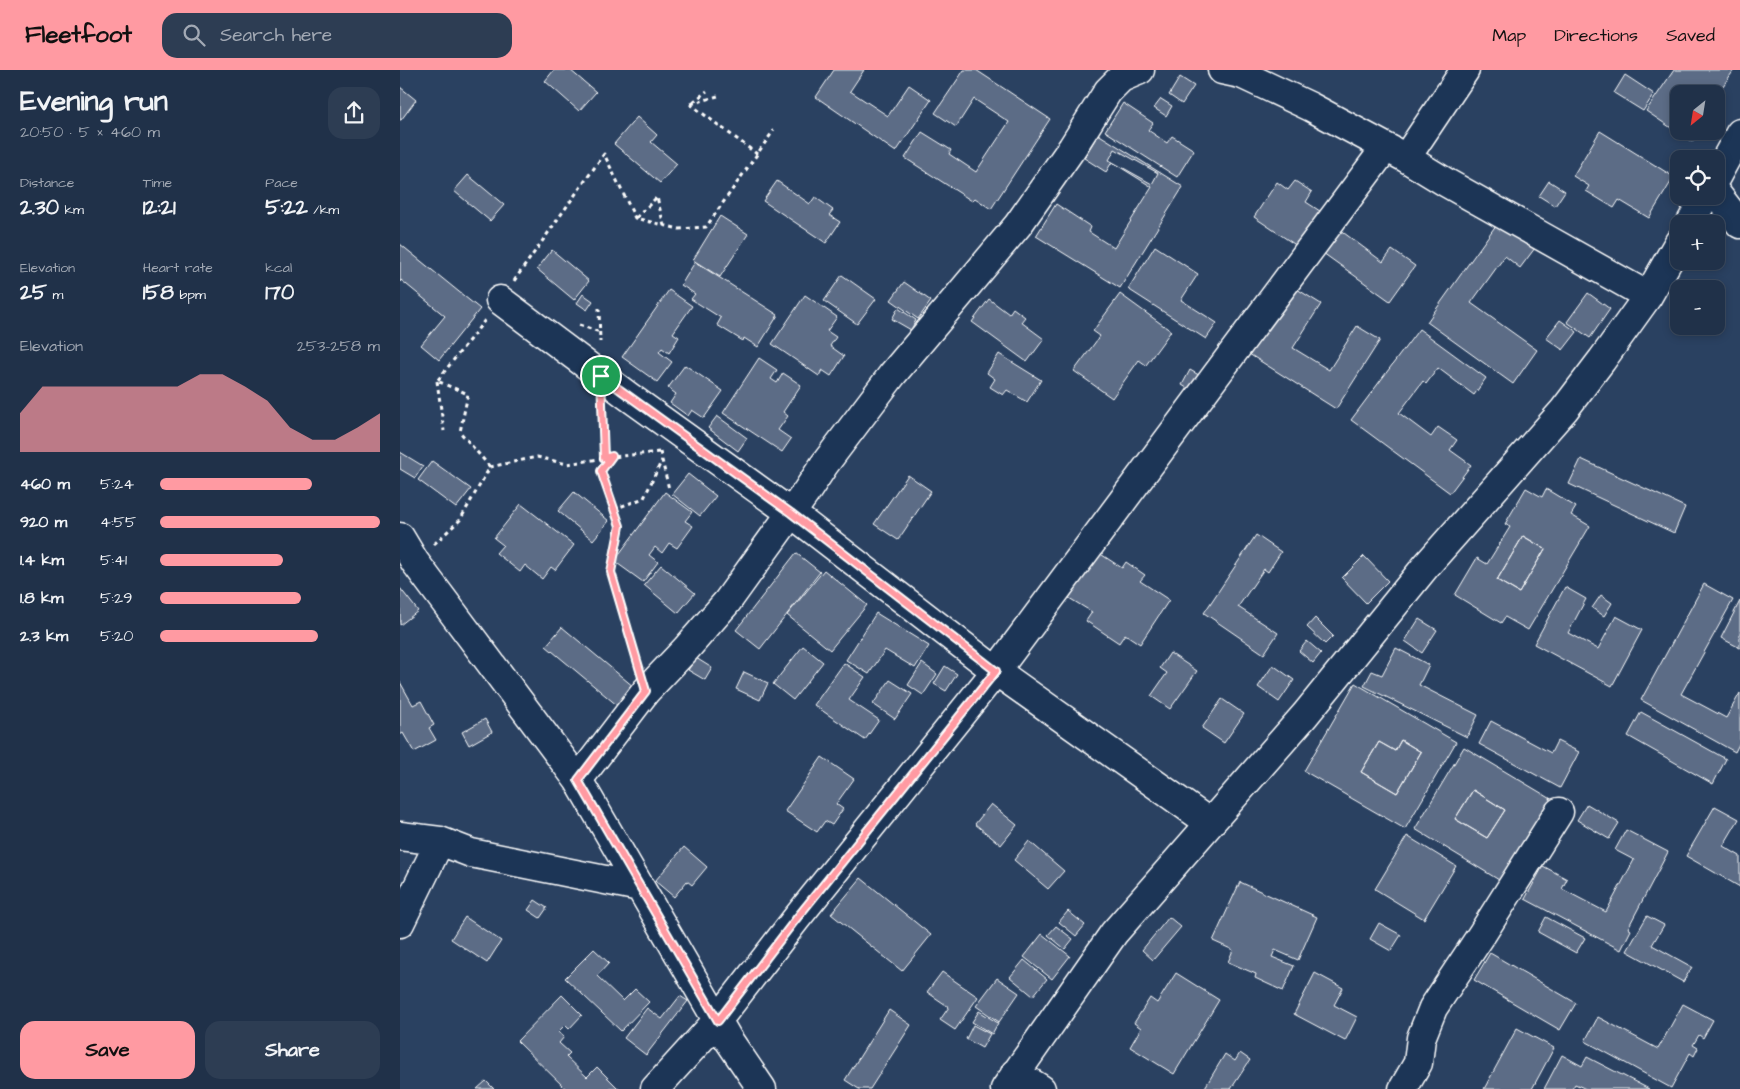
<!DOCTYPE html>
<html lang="en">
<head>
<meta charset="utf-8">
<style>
	body { margin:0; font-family:"Architects Daughter",sans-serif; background:#2d3d53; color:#f1f3f6; height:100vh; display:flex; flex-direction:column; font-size:19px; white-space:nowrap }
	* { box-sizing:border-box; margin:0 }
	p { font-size:16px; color:#a2a9b4 }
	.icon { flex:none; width:28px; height:28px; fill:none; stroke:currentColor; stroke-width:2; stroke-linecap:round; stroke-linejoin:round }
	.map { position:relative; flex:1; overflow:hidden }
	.panel { display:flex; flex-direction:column; background:#203149; width:400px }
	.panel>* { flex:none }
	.needle { width:32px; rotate:210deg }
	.buttons { position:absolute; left:1270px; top:15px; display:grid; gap:10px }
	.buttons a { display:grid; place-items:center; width:55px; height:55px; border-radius:10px; background:#203149; box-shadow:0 2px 8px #0003,0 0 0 1px #3d4c61; font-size:25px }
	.pin { position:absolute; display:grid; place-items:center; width:42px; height:42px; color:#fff; margin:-21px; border:2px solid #fff; border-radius:50%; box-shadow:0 1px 5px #0007 }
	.round { display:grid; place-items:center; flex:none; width:52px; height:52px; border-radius:15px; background:#2d3d53 }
	.overview { display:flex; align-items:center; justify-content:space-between; height:85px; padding:0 20px }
	h1 { font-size:28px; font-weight:700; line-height:38px }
	.figures { display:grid; grid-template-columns:repeat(3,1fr); gap:8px; height:85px; padding:5px 20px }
	.figures div { display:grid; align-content:center }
	.figures b { font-size:21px; font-weight:700 }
	.figures small { font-size:14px; font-weight:400 }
	.figures p { font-size:14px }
	.chart { height:140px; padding:10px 20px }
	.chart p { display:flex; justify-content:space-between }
	.chart svg { width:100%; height:90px; margin-top:5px; fill:#ff9aa2; opacity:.7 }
	.primary-button { display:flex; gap:10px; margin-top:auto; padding:10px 20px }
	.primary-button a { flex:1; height:58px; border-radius:15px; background:#ff9aa2; color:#111; font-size:20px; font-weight:700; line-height:58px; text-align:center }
	.primary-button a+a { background:#2d3d53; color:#f1f3f6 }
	ul { padding:0 20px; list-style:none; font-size:16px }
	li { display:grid; grid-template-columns:80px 60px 1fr; align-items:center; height:38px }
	li i { height:12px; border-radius:6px; background:#ff9aa2 }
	header { display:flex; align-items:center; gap:30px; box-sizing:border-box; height:70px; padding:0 25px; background:#ff9aa2; color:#111 }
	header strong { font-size:24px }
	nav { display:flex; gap:28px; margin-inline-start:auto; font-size:18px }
	.search { width:350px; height:45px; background:#2d3d53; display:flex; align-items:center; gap:12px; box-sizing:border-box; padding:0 18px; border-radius:15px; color:#a2a9b4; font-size:19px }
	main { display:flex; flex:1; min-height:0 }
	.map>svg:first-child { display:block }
</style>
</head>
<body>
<header>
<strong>Fleetfoot</strong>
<div class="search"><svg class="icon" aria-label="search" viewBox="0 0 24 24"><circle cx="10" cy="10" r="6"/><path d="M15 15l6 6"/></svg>Search here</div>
<nav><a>Map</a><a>Directions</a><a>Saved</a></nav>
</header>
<main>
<section class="panel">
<div class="overview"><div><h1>Evening run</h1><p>20:50 · 5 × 460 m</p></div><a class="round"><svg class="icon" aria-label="share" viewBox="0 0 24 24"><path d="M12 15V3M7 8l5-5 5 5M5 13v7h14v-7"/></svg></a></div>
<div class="figures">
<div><p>Distance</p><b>2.30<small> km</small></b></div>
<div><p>Time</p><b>12:21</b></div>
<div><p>Pace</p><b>5:22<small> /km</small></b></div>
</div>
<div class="figures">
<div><p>Elevation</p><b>25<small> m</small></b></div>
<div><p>Heart rate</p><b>158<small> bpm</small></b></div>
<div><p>kcal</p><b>170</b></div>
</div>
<div class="chart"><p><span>Elevation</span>253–258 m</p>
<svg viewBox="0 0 160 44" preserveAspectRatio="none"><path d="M0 44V25L10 12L20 12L30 12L40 12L50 12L60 12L70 12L80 6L90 6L100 12L110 19L120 32L130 38L140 38L150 32L160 25V44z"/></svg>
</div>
<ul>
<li><b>460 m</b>5:24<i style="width:69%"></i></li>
<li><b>920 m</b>4:55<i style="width:100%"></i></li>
<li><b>1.4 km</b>5:41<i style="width:56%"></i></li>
<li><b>1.8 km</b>5:29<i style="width:64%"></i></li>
<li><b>2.3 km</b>5:20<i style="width:72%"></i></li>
</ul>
<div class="primary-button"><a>Save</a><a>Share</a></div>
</section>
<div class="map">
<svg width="1340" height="1019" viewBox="0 0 1340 1019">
	<rect width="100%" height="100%" fill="#2a4161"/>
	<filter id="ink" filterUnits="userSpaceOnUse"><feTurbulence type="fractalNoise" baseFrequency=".02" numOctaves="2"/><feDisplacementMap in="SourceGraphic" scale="10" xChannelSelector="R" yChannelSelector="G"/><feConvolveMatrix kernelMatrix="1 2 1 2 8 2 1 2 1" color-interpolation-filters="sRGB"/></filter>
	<g filter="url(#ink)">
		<path fill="#5b6c86" stroke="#fff" fill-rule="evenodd" d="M154,0H170L196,22L179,41L145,11Z
			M434,0H464L450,21L488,46L509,15L531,30L496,82L416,27Z
			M564,0H576L650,49L591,139L575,128L572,131L505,88L522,62L551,80L549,84L576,102L609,52L574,29L556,57L535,43Z
			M1274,0H1334L1316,26V24H1279V61H1299L1292,72L1246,41Z
			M1225,5L1254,24L1243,41L1214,23Z
			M780,7L794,16L782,34L769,25Z
			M0,17L16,30L1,50H0Z
			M761,29L772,36L766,46L754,38Z
			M723,33L753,53L748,60L767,73L772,66L794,80L777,107L705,61Z
			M237,47L257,65L251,72L277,94L260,113L214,74Z
			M1200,61L1274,107L1249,148L1219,130L1214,138L1186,121L1189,116L1173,106Z
			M698,64L783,117L720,218L636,166L656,134L691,157L689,162L714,178L752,117L712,92L706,102L684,88Z
			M715,79L758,103L752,114L709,90Z
			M68,105L104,135L90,151L54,121Z
			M377,111L410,134L415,127L433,140L429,145L440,152L426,173L363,131Z
			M895,111L912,122L906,132L923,143L900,178L854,147L877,112L888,120Z
			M1149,111L1165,121L1155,136L1139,126Z
			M320,146L348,164L320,207L293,190Z
			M1099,151L1135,178L1120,198L1105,186L1071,233L1137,280L1113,314L1027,252Z
			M940,160L983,192L992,180L1015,196L990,231L923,183Z
			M0,174L80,239L39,290L21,275L45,246L1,210L0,212Z
			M755,176L798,204L781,230L817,253L806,269L728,219Z
			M152,180L189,211L174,230L137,199Z
			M295,192L378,245L358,277L344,268L343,271L317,255L321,248L291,229L295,224L281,215Z
			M442,205L476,229L457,254L424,231Z
			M504,212L531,231L518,249L491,230Z
			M892,216L921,234L893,278L929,300L957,256L980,270L936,339L849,284Z
			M269,220L292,236L273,263L279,267L269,283L262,278L259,282L272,292L257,312L222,287Z
			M1188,223L1210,239L1190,268L1167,252Z
			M183,224L193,231L187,240L177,233Z
			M720,224L771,261L746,295L739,290L712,328L674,301L700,266L693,261Z
			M405,225L437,247L427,261L436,267L430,276L444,286L431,306L422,300L419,306L372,274Z
			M589,229L609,244L613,238L625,247L621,252L644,269L627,292L572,252Z
			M498,238L516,250L511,260L492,249Z
			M1160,250L1177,262L1163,280L1146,268Z
			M1019,259L1086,308L1074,325L1038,298L1026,314L1023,311L999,343L1031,367L1038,357L1057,370L1050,380L1071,395L1050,423L951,350Z
			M599,284L641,310L627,332L607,320L603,325L590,317L595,309L587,303Z
			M359,288L377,300L371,309L377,313L383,303L401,315L383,342L388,346L378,360L391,369L382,382L323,343Z
			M285,295L323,321L304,348L292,340L288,346L270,333L276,324L268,318Z
			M790,300L804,308L795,323L782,315Z
			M317,346L347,368L338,381L308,358Z
			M0,382L23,396L15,408L0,399Z
			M1181,389L1285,437L1274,463L1169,414Z
			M32,391L71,419L56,438L18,410Z
			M288,404L316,426L300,446L272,424Z
			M508,405L531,421L498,470L474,454Z
			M1126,418L1142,427L1146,419L1176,437L1171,445L1190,456L1128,560L1105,547L1101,553L1055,525L1077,488L1087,494L1110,457L1105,454ZM1123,466L1145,479L1119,523L1097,510Z
			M174,422L209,451L193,470L158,441Z
			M265,422L292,442L285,451L293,456L277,478L269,473L262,483L255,477L249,485L258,492L243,512L214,491Z
			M121,434L174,475L155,500L151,497L142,509L125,495L120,502L96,483L103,475L94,468Z
			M856,465L881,482L868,502L864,499L838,537L878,563L864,584L804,543Z
			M1123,466L1145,479L1119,523L1097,510Z
			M396,483L420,502L360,579L336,560Z
			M699,483L722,498L726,492L745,505L740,511L769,530L740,574L725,564L719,573L686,551L692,542L669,528Z
			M964,486L988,511L966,533L942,508Z
			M261,495L295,523L278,543L244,515Z
			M424,500L467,535L430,580L387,545Z
			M1304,514L1333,530L1281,624L1326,648L1340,623V672L1335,682L1241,630Z
			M1165,517L1186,529L1168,563L1198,579L1216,546L1242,560L1212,616L1134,574Z
			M0,518L18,541L0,555Z
			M1201,525L1212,533L1204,546L1192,538Z
			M1340,531V578L1321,568Z
			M476,543L529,576L515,598L485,580L469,604L446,590Z
			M915,548L933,566L925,574L907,557Z
			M1019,549L1037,560L1022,583L1005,571Z
			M162,557L234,617L218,636L146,576Z
			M907,571L921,583L913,593L899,581Z
			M403,576L423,592L393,630L373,614Z
			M996,578L1029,595L1019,615L1078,645L1067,667L964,616L972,601L982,605Z
			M770,583L797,601L770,639L751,626L767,603L760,598Z
			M296,588L312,598L305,610L288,600Z
			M444,593L465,607L449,630L479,650L465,670L414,635Z
			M522,593L537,604L523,625L508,615Z
			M873,595L894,610L879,632L858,617Z
			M545,596L557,604L546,621L534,614Z
			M344,602L368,613L360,630L336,619Z
			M490,610L512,624L495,649L473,634Z
			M0,612L13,635L21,631L34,655L29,658L36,670L14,682L3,663L0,665Z
			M955,613L1056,672L1005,759L904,701ZM1001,670L1021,682L997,723L961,702L979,672L995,681Z
			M822,629L844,644L824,673L802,658Z
			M1241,642L1326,689L1313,714L1228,666Z
			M85,649L92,662L69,675L62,662Z
			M1091,651L1151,683L1157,671L1179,682L1160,718L1079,674Z
			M1001,670L1021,682L997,723L961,702L979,672L995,681Z
			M1064,677L1153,730L1104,813L1015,759ZM1073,720L1105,740L1087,768L1055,749Z
			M422,687L454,709L436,734L443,739L432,755L425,751L417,762L385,741Z
			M1073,720L1105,740L1087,768L1055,749Z
			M591,734L617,755L601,775L575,754Z
			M1187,734L1219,753L1209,769L1177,750Z
			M1315,736L1339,749L1323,776L1340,786V817L1286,786Z
			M1226,760L1268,782L1228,858L1231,860L1221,880L1125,829L1143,796L1167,809L1162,819L1206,842L1234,790L1215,780Z
			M1007,766L1056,796L1024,849L975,819Z
			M629,771L664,801L648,819L614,790Z
			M284,777L307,797L292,815L287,811L274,827L255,811Z
			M461,808L531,865L502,901L431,844Z
			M840,812L917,847L898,890L875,880L872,887L894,896L883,921L855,908L856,904L828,892L833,880L813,871Z
			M135,830L147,838L140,848L128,840Z
			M668,841L685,855L676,866L659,852Z
			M1247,846L1264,855L1252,875L1292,897L1283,912L1227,881Z
			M65,847L101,871L87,893L51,869Z
			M769,847L781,857L753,890L742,880Z
			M1146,847L1185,868L1176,883L1138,862Z
			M979,853L1001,865L991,881L970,869Z
			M656,856L673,869L665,879L648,865Z
			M642,864L670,886L652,909L624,887Z
			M194,879L209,893L197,906L223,931L235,919L249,932L221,961L165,908Z
			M1090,883L1176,933L1160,960L1074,910Z
			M624,890L647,909L633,926L610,907Z
			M542,902L578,927L555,960L540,950L549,937L527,922Z
			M776,903L819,930L774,1004L730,977L741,958L734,953L750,928L757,933Z
			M915,903L943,918L934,935L957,947L945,971L894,944Z
			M597,908L619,923L599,952L576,936Z
			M162,925L182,945L169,959L165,955L158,962L164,967L159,973L170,983L166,987L187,1007L197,997L219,1019H166L117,971Z
			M280,926L288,931L246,985L224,968L247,938L262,949Z
			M1283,934L1313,950L1303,968L1299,965L1293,975L1298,978L1294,986L1290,983L1271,1018L1185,971L1198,947L1258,979Z
			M489,940L511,955L470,1019H459L445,1010Z
			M579,941L598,953L592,964L572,952Z
			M573,955L590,964L582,978L566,969Z
			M1117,958L1154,978L1132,1019H1084Z
			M840,983L850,990L831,1019H804L825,984L835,991Z
			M1162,985L1182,996L1187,987L1249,1019H1186L1175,1014L1172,1019H1144Z
			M86,1011L94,1019H77Z"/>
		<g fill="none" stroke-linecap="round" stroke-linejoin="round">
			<defs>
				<path id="minor" d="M822,0L841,4L911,37L1006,88L1047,113L1248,226
					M1006,88L1065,0
					M1316,107L1340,63
					M1316,123L1340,154
					M1290,154L1305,126
					M100,230L228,326L391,443L596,601L810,753
					M0,467L15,492L178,710L328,969L362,1019
					M178,710L246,621L286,579L327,532L407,421L424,395L492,305L618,155L672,78L708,21L721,8L740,0
					M0,766L40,771L71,783L240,817
					M0,853L40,771
					M615,1003L641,1019
					M255,1019L317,951L396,849L596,601L986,77
					M605,1019L714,863L905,645L1026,496L1164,340L1202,290L1248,226L1279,172
					M1003,1019L1018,993L1021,968L1033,938L1082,864L1159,742"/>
			</defs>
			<use href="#minor" stroke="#fff" stroke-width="31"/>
			<path stroke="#fff" stroke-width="3" stroke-dasharray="4 4" stroke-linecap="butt" d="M293,32L307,21
				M290,34L357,84
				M291,34L318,26
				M236,148L257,127L264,156
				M114,211L204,84L235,148L279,159L306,157L374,60
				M199,238L200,272
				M85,250L37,311L68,324L60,362L90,397
				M179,255L200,262
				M37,311L44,361
				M202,339L204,388
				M260,382L269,419
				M212,387L201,401L220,456L211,502L238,592
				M214,439L244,428L262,390
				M34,474L60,450L90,397L137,387L167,394L212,387L260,382"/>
			<use href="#minor" stroke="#1d3557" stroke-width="28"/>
		</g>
	</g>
	<g fill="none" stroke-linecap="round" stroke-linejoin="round" filter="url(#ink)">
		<defs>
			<path id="route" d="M201,306L391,443L596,601L396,849L318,951L178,710L246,621L211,502L220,456L201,401L212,386L204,388Z"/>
		</defs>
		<use href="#route" stroke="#fff" stroke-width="10"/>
		<use href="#route" stroke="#ff9aa2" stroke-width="6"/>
	</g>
</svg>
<div class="buttons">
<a><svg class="needle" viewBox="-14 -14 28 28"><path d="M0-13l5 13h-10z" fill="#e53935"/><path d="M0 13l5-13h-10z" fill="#a2a9b4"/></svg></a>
<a><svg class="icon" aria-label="locate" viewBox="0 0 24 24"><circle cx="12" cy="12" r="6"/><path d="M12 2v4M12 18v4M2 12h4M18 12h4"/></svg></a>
<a>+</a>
<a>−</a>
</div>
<div class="pin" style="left:201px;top:306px;background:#1e9e55"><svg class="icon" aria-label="arrive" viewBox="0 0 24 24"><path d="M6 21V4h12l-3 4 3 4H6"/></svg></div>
</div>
</main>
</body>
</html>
